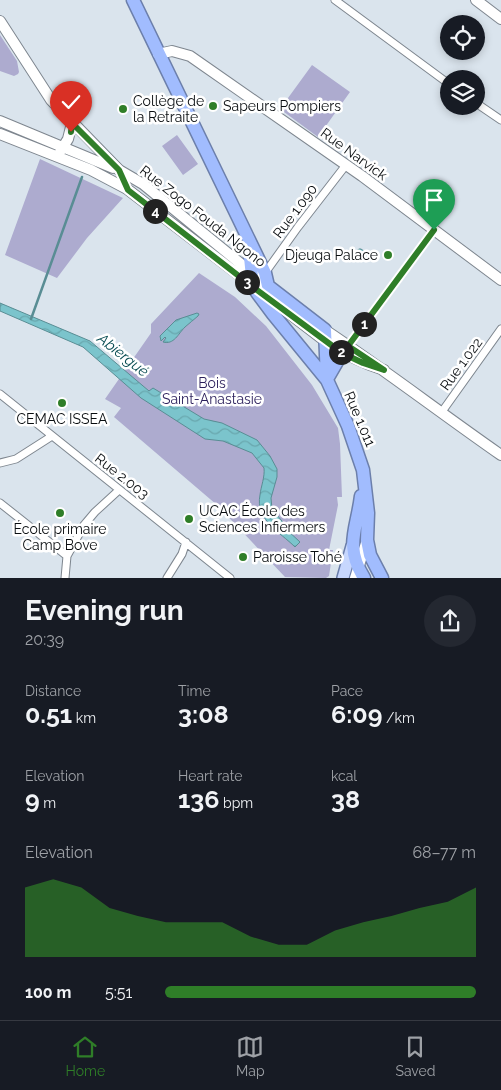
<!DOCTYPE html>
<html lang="en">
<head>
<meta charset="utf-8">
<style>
	body { margin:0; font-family:Raleway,sans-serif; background:#242831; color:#f1f3f6; height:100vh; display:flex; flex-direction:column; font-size:19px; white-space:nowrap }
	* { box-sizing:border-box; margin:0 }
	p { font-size:16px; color:#9ea1a6 }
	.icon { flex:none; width:28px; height:28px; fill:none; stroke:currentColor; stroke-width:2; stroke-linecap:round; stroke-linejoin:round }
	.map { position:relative; height:578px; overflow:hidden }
	.sheet { display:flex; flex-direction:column; background:#171b24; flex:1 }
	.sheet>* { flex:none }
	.controls { position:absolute; left:440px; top:15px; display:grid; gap:10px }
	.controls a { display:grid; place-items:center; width:45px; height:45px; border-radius:50%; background:#171b24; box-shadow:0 2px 8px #0003; font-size:25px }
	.pin { position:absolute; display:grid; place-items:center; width:42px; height:42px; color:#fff; margin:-51px -21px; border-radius:50% 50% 50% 0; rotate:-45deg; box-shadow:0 0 5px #0007 }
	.pin .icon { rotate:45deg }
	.km { position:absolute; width:25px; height:25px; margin:-12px; border-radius:50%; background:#222; color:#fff; font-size:14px; line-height:25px; text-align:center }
	.round { display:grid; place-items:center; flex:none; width:52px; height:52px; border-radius:26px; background:#242831 }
	.head { display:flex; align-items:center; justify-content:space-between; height:85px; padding:0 25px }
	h1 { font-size:28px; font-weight:700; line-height:38px }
	.stats { display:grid; grid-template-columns:repeat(3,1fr); gap:8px; height:85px; padding:5px 25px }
	.stats div { display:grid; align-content:center }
	.stats b { font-size:25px; font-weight:700 }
	.stats small { font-size:14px; font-weight:400 }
	.stats p { font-size:14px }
	.chart { height:140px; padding:10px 25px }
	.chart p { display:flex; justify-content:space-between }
	.chart svg { width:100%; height:90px; margin-top:5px; fill:#2f7e28; opacity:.7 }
	ul { padding:0 25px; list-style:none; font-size:16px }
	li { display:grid; grid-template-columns:80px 60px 1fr; align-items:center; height:38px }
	li i { height:12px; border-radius:6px; background:#2f7e28 }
	.tabs { display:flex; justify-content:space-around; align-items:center; height:70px; border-top:1px solid #363941; background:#171b24; font-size:14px; color:#9ea1a6 }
	.tabs a { display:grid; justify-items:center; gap:2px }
	.tabs .current { color:#2f7e28 }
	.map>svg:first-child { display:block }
</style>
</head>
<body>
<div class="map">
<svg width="501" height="578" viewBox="0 0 501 578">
	<defs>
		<pattern id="water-waves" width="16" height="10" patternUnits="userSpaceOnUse" patternTransform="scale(1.25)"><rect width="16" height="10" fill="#7bc4cc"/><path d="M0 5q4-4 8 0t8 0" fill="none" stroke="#69a7ae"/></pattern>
	</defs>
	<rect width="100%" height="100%" fill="#dae4ed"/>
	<path fill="#adabcf" d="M0,35L17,61L19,72L18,74L14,76L0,71Z
		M312,65L350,92L318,137L280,109Z
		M177,135L198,164L183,175L162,146Z
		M40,159L123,198L87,238L57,278L5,255Z
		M199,273L235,297L266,326L312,385L338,428L340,444L342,497H337L338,505L329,550H333L329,576L326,578L285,577L217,505L114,417L121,408L105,399L151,333V324Z"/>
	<path fill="url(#water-waves)" stroke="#598d94" d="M359,249H361L368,254V259L359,260L356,257L355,252Z
		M0,303L90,341L149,391L153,388L204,419L222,423L257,440L270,456L277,469V477L271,498L272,509L286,526V529L300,542L295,547C280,532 255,520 260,495C261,486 265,477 264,468L252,453L223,441L205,439L141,398L83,347L0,311Z
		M197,313L199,314L198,316C194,320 189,323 185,327C178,334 174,345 163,342L166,338L165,337L161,341L160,336L176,320Z"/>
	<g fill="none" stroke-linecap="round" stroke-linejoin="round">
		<path stroke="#598d94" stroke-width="2.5" d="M31,319L82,177"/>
		<defs>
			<path id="street" d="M335,0L449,84
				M476,103L501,120
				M265,273L298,227L346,165
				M348,346L434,230
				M0,394L230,578
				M441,413L501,329
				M0,463L16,459L52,436
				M0,503L67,556L65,578
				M67,556L84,525L95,512L119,490
				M167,578L182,554L186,542"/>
			<path id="secondary" d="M476,0L501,19
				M0,21L51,100L119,170L143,184L268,286
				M158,54L172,51L190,56L362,176L501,280
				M0,121L113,168
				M0,134L91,170L127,189L325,341C344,354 362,363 384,370
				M60,152L68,139L72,123
				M325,330C385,370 442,414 501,455
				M355,578L367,540"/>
			<path id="primary" d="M343,578L352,546"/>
			<path id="highway" d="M133,0L265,273L268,286L325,330L327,380
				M249,247L253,287L273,314L327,380L348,426L363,470L368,513L367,540L370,555L382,578
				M327,379L342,353
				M361,496C357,529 344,546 364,578"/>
		</defs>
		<use href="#street" stroke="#7e868f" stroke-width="9"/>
		<use href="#secondary" stroke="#7e868f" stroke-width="12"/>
		<use href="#primary" stroke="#6c7fab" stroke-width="14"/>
		<use href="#highway" stroke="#6c7fab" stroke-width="15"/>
		<use href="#street" stroke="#fff" stroke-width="7"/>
		<use href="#secondary" stroke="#fff" stroke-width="10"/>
		<use href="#primary" stroke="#c7d7fe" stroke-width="11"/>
		<use href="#highway" stroke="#a1bcfe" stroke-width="12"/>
	</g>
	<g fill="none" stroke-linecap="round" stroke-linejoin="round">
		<defs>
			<path id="route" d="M71,132L72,123L119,170L128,190L253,287L342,353L363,363L384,370L348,346L434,230"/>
		</defs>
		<use href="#route" stroke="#fff" stroke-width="10"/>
		<use href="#route" stroke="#2f7e28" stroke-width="6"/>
	</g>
	<g fill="#2f7e28" stroke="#fff" stroke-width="2">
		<circle cx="213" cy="106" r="5"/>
		<circle cx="123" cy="109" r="5"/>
		<circle cx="388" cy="255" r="5"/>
		<circle cx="62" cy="403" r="5"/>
		<circle cx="60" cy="513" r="5"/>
		<circle cx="189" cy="519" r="5"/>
		<circle cx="243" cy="557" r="5"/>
	</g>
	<g text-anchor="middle" stroke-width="5" stroke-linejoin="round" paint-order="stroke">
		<g font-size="14" fill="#090d10" stroke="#fff" text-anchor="start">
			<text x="133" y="106">Collège de<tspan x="133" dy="16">la Retraite</tspan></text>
			<text x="223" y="111">Sapeurs Pompiers</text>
			<text x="378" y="260" text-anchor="end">Djeuga Palace</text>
			<text x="62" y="424" text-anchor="middle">CEMAC ISSEA</text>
			<text x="199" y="516">UCAC École des<tspan x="199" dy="16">Sciences Infiermers</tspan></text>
			<text x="60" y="534" text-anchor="middle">École primaire<tspan x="60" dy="16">Camp Bove</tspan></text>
			<text x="253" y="562">Paroisse Tohé</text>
		</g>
		<g font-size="14" fill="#090d10" stroke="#fff">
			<text transform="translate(354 154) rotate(36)" y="5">Rue Narvick</text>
			<text transform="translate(295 211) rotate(-53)" y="5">Rue 1.090</text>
			<text transform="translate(203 216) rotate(38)" y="5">Rue Zogo Fouda Ngono</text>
			<text transform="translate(461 364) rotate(-54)" y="5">Rue 1.022</text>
			<text transform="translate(360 419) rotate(67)" y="5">Rue 1.011</text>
			<text transform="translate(122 476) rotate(38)" y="5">Rue 2.003</text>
		</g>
		<g font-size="14" fill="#2b1f5b" stroke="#fff">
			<text x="212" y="388">Bois<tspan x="212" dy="16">Saint-Anastasie</tspan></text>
		</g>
		<g font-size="15" font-style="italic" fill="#054a50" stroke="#fff">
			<text transform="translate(123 355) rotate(38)" y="5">Abiergué</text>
		</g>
	</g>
</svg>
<div class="controls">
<a><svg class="icon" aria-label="locate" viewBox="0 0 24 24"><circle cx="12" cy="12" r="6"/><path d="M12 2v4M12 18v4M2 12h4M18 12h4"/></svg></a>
<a><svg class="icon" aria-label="layers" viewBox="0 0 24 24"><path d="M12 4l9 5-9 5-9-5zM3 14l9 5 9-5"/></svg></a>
</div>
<div class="pin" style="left:434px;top:230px;background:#1e9e55"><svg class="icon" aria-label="arrive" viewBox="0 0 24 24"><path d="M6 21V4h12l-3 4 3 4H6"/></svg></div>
<div class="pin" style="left:71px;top:132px;background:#d93025"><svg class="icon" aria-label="check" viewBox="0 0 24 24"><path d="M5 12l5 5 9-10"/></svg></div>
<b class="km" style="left:364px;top:324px">1</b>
<b class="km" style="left:341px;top:352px">2</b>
<b class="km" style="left:247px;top:282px">3</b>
<b class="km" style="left:155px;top:211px">4</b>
</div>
<section class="sheet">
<div class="head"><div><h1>Evening run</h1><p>20:39</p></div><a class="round"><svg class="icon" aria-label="share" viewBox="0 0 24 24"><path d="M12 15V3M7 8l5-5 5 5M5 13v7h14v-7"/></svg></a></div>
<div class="stats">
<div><p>Distance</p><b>0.51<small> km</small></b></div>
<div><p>Time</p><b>3:08</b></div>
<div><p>Pace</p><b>6:09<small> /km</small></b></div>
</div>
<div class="stats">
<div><p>Elevation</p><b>9<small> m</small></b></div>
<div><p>Heart rate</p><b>136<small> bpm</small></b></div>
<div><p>kcal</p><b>38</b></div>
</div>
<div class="chart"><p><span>Elevation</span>68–77 m</p>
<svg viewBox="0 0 160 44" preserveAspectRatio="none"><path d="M0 44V10L10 6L20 10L30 20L40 24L50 27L60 27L70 27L80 34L90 38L100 38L110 31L120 27L130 24L140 20L150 17L160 10V44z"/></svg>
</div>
<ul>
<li><b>100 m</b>5:51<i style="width:100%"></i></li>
</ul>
</section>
<nav class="tabs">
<a class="current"><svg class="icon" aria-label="home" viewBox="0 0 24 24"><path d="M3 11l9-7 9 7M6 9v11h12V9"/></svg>Home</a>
<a><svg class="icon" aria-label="map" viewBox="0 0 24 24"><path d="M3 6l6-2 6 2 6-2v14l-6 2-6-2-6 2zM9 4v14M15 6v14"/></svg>Map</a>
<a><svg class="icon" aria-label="saved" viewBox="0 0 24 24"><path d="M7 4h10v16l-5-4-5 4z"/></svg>Saved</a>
</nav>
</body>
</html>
